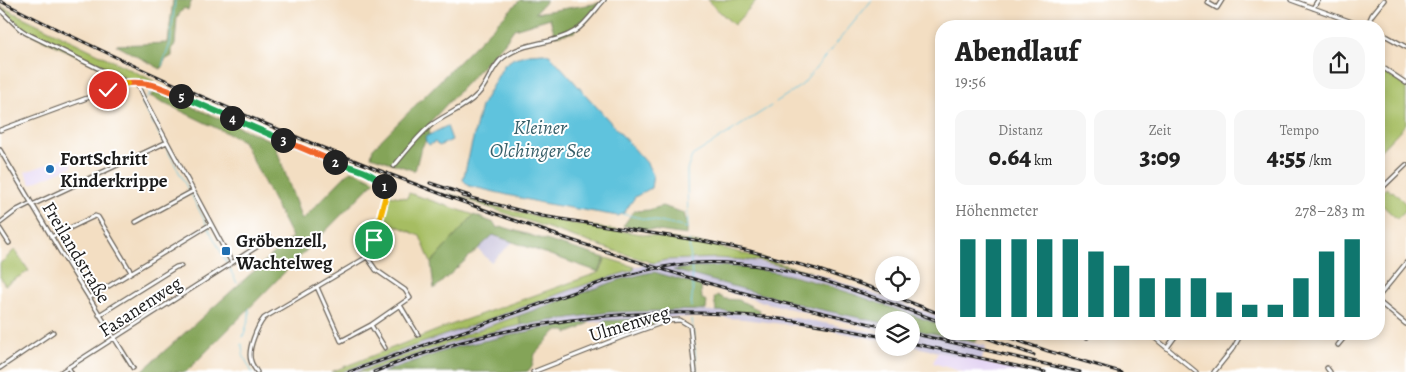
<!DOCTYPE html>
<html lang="de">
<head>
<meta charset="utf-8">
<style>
	body { margin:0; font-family:Alegreya,serif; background:#f6f6f6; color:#222; height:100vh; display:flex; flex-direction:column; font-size:19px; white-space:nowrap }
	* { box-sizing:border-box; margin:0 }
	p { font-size:16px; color:#767676 }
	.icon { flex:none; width:28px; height:28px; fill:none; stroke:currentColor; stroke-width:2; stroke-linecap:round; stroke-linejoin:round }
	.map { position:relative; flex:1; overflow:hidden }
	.panel { position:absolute; left:935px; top:20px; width:450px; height:320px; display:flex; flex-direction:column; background:#fff; border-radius:20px; box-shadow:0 2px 8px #0003 }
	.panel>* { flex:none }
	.tools { position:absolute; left:875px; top:256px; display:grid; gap:10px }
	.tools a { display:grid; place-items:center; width:45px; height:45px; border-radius:50%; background:#fff; box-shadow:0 2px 8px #0003; font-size:25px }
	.pin { position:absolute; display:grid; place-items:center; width:42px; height:42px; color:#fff; margin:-21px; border:2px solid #fff; border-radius:50%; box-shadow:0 1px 5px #0007 }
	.km { position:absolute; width:25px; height:25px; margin:-12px; border-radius:50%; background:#222; color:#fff; font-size:14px; line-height:25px; text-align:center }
	.round { display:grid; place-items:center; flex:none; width:52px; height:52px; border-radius:20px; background:#f6f6f6 }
	.headline { display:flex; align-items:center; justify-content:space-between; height:85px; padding:0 20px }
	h1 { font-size:28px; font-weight:800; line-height:38px }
	.figures { display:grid; grid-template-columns:repeat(3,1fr); gap:8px; height:85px; padding:5px 20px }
	.figures div { display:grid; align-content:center; border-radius:12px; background:#f6f6f6; text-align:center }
	.figures b { font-size:25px; font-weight:800 }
	.figures small { font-size:14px; font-weight:400 }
	.figures p { font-size:14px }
	.chart { height:140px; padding:10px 20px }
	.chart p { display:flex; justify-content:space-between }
	.chart svg { width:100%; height:90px; margin-top:5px; stroke:#0f766e; stroke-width:6 }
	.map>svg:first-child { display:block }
</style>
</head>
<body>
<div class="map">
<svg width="1406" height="372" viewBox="0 0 1406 372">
	<rect width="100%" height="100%" fill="#fff"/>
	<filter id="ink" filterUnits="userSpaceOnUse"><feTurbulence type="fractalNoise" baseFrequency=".02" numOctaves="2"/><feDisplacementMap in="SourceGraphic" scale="10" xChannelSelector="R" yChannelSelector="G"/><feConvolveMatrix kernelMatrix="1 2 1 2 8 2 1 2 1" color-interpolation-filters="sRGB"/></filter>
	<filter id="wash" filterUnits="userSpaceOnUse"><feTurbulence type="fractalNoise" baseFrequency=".0096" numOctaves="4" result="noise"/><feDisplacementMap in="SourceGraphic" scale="20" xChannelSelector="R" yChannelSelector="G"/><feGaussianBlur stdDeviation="1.12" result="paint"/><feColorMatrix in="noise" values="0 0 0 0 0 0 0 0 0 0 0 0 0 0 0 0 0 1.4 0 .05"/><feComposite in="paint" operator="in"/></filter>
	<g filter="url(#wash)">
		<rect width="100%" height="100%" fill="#f3dec2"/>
		<path fill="#e3d3f3" d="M68,157L73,166L31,184L25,172Z
			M938,352L954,355L1025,372H963L933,363Z"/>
		<path fill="#c6c0da" d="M492,235L513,242L491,262L478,249Z
			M704,258L748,260L811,272L941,317V325L825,284L795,276L747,268L697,267L674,270L814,308L884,323V331L771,304L654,272L643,274L619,280L357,372H341L590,283L633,270V267L666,260Z
			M689,310L745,313L796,318L884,334V341L829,330L744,319L707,317L650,318L603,321L540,330L456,347L383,372H366L465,338L521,325L610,312Z
			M911,329L986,346L981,361L911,346Z"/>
		<path fill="#a6bd62" stroke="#616c3f" d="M707,0H755L756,1L734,25Z
			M0,6L154,81L153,83L142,80L127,79L27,32L18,25Z
			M1379,69L1406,86V124L1379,152Z
			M1386,188L1391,192L1393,191L1406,204V210L1397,219L1379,202V195Z
			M409,193L474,215L431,263L420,236L381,219L389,195L407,198Z
			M447,193L508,210L570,223L712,245L811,272L759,261L716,258L666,260L653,263L609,249Z
			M15,250L29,271L5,285L0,277V263C7,259 10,253 15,250Z
			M606,258L635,267H634V270L590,283L341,372H331L448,326L600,272Z
			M518,316L521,325L465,338L366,372H357Z"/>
		<path fill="#84a458" stroke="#50603a" d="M173,0H192L188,10L184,8L177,17L175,45L172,48V56L165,60L161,69L116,45L168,43Z
			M520,0H547L535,13L600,3L574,32L555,36L550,18L514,29L505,42L431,121L429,134L420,151L415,171L371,156L373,148Z
			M154,93H160L274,142L302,220L350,171L359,173L375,181L186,372H141L292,237L243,141L150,96Z
			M662,206L684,213L687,224V235L623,226L634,211L649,210Z
			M474,215L494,223L497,228L503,227L605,258L599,272L493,235L434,289L431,263Z
			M722,266C799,269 869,301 941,325V334H966L979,338L974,342L911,329V320H884V323L814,308L673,270L697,267Z
			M654,272L701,286L702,299L707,301L706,310L610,312L521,325L518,316L619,280L643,274Z
			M717,295L725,299L739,300L759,310L760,314L716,311L714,299Z
			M668,317V319L608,340L603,321Z
			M590,322L579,329L568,333L565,331H556L535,354L532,366L528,371L521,372H383L456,347L540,329Z"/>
		<path fill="#5fc3dd" stroke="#3e707c" d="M544,53L551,56L647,163L653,175L651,188L635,197L624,213L618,216L542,203L469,186L463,180L481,106L504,65L514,58L529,54Z
			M447,126L452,140L439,146L435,142L429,145L426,142L425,137Z"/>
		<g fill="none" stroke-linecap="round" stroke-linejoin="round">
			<path stroke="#5fc3dd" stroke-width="1" d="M162,66L170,44L175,0
				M153,87L148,97L142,103L154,125
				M776,102L802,85L872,0
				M157,130L189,191
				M191,194L237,283
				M622,214L688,228L687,170L692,156L771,106
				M689,240L693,287L691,307
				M692,320L697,371
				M243,337L249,318V309
				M242,344L243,355L252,372"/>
		</g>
	</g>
	<g filter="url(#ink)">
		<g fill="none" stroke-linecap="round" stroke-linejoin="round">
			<defs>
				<path id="street" d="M1209,0L1208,3L1217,8L1222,0
					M1291,0L1363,26
					M1313,8L1318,0
					M0,10L20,29L26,33L128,83
					M1367,26L1372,15L1384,0
					M1379,32L1406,47
					M1379,65L1406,83
					M136,82L143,97L232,263
					M0,130L128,83L143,82L160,87C216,111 271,137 328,160C344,166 364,168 378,179C383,182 386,188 386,195L371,250L367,257L264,318C257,327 247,350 251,361C252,365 255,369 257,372
					M0,150L60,251L133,368
					M394,166C406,152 416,138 430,126C445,114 464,109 478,94C488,84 492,65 504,57C525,41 553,45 575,31C586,24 595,10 604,0
					M1379,191L1406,165
					M32,205L167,142
					M136,222L193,191
					M0,223L17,210L31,203
					M0,229L9,243
					M51,237L95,216L98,217L131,272
					M317,287L341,341L371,325L410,298L405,290L376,270L367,257
					M1379,296L1406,263
					M89,298L211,224
					M1379,302L1406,324
					M400,305L418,335
					M99,315L176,267L181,266
					M371,325L385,348
					M1083,334L1087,337
					M1150,334L1196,372
					M1338,345L1347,334
					M1167,348L1177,334
					M68,367L71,372
					M0,368L53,332
					M1327,368L1330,372
					M61,372L266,241L268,236
					M533,372L622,337L667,321L680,320L690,326L695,372
					M1214,372L1234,347L1241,334"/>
			</defs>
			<use href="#street" stroke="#676056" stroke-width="5.5"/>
			<use href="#street" stroke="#fff" stroke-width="3"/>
			<defs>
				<path id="rail" d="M0,1C229,116 458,209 704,282C763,299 824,313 884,327
					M430,183L470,196
					M463,196L542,216L708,242L750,251L816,269L884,292
					M884,292L935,312
					M911,333L1080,372
					M976,334L1034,355
					M999,334L1048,351L1121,372
					M911,343L1045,372
					M349,372L605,281C635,273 664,265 695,263C781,258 861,293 941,322
					M374,372C498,321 638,303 772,318C809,322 847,330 884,337"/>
			</defs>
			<use href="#rail" stroke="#1c1c1c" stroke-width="3"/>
			<use href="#rail" stroke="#fff" stroke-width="1" stroke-dasharray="4" stroke-linecap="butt"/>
		</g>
	</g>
	<g fill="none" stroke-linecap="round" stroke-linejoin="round" filter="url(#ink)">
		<defs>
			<path id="split-1" d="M374,240L386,195L384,186"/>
			<path id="split-2" d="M335,162C351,168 373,171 384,186"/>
			<path id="split-3" d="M283,140L335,162"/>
			<path id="split-4" d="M232,118L283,140"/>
			<path id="split-5" d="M181,96L232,118"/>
			<path id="split-6" d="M128,83C149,81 162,88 181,96"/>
			<path id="split-7" d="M108,90L128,83"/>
		</defs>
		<use href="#split-1" stroke="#fff" stroke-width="10"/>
		<use href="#split-2" stroke="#fff" stroke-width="10"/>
		<use href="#split-3" stroke="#fff" stroke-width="10"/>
		<use href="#split-4" stroke="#fff" stroke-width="10"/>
		<use href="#split-5" stroke="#fff" stroke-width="10"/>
		<use href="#split-6" stroke="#fff" stroke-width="10"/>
		<use href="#split-7" stroke="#fff" stroke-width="10"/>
		<use href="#split-1" stroke="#f5b400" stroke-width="6"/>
		<use href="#split-2" stroke="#22a559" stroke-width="6"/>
		<use href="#split-3" stroke="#f0652b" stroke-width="6"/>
		<use href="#split-4" stroke="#22a559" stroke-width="6"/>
		<use href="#split-5" stroke="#22a559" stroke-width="6"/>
		<use href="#split-6" stroke="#f0652b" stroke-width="6"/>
		<use href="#split-7" stroke="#f5b400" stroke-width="6"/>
	</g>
	<g fill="#1f6fb2" stroke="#fff" stroke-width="2">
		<circle cx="50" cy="169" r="5"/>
		<rect x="221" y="246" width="10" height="10" rx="2.5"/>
	</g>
	<g text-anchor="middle" stroke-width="4" stroke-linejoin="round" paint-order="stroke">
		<g font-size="19" font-weight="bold" fill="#1c1c1c" stroke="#fff" text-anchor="start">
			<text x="60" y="165">FortSchritt<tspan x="60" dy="22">Kinderkrippe</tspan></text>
			<text x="236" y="247">Gröbenzell,<tspan x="236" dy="22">Wachtelweg</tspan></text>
		</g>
		<g font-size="19" fill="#1c1c1c" stroke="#fff">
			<text transform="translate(77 252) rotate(59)" y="7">Freilandstraße</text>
			<text transform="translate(140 306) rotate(-33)" y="7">Fasanenweg</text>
			<text transform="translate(629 323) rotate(-17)" y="7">Ulmenweg</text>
		</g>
		<g font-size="20" font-style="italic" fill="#375f69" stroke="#fff">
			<text x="540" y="134">Kleiner<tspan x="540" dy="23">Olchinger See</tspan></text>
		</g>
	</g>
</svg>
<div class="tools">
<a><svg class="icon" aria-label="locate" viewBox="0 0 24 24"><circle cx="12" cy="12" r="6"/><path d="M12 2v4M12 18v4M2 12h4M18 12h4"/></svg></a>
<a><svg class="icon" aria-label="layers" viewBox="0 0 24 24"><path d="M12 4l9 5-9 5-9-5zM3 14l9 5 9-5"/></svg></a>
</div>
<div class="pin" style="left:374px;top:240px;background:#1e9e55"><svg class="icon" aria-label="arrive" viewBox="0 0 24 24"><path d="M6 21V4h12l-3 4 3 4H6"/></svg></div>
<div class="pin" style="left:108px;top:90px;background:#d93025"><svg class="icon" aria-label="check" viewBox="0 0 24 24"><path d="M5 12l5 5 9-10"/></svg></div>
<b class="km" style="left:384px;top:186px">1</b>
<b class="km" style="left:335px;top:162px">2</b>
<b class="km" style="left:283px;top:140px">3</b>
<b class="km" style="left:232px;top:118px">4</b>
<b class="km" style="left:181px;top:96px">5</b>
<section class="panel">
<div class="headline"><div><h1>Abendlauf</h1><p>19:56</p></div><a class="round"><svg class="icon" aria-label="share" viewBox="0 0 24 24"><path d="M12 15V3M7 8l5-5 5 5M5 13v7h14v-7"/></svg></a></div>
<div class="figures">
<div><p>Distanz</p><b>0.64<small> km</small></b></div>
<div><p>Zeit</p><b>3:09</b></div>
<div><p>Tempo</p><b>4:55<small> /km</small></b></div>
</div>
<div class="chart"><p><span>Höhenmeter</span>278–283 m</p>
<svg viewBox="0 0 160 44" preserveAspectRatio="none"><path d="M5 44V6M15 44V6M25 44V6M35 44V6M45 44V6M55 44V12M65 44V19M75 44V25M85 44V25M95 44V25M105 44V32M115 44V38M125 44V38M135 44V25M145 44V12M155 44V6"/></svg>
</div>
</section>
</div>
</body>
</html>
